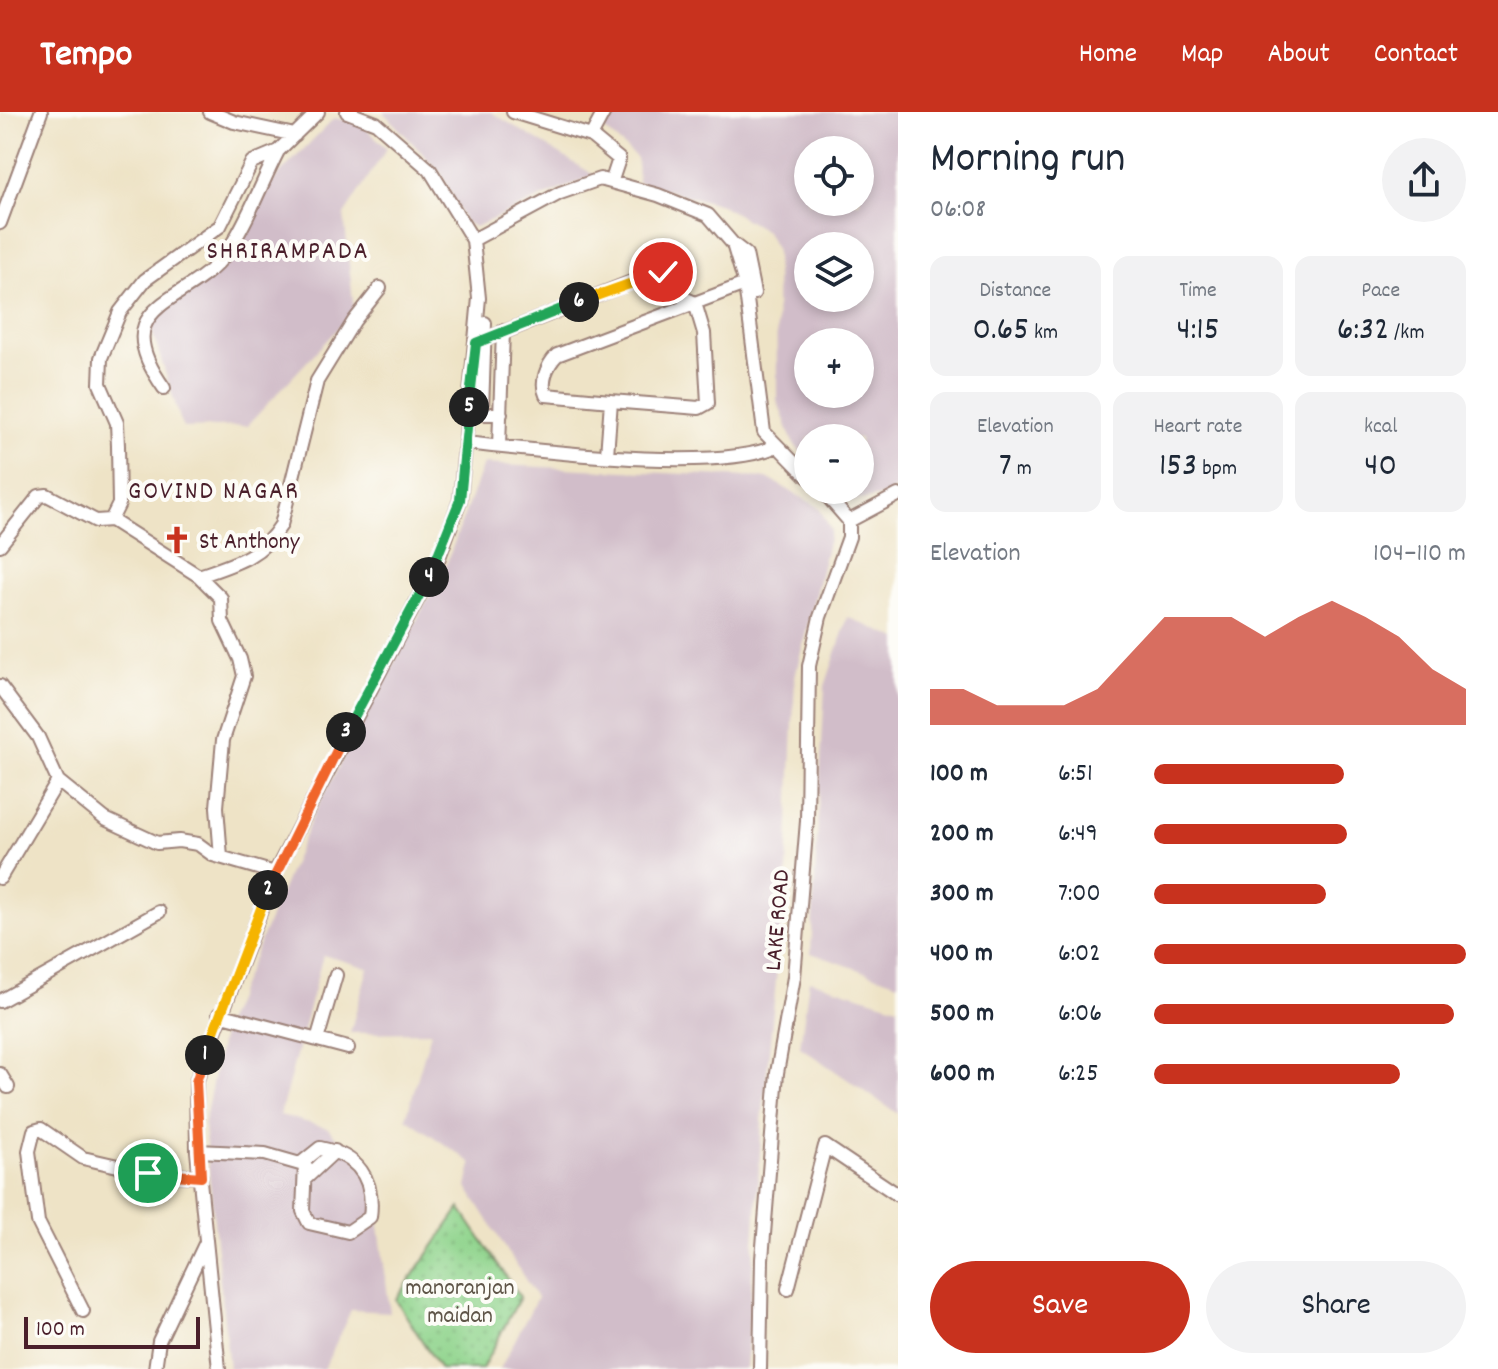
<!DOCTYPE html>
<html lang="en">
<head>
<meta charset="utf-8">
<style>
	body { margin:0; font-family:Dekko,sans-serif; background:#f2f2f3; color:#1f2937; height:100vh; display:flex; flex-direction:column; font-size:30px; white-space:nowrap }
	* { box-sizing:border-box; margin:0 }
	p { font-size:26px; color:#747a83 }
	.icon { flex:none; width:44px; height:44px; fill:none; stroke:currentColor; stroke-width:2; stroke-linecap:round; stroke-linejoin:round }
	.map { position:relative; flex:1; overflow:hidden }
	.side { display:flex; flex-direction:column; background:#fff; width:600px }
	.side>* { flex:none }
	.tools { position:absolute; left:794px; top:24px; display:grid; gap:16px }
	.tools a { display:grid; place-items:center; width:80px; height:80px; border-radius:50%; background:#fff; box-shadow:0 4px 12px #0003; font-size:40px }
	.scale { position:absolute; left:24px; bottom:20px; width:176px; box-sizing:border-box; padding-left:8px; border:4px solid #4a1f2b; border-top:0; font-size:22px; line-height:28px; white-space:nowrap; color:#4a1f2b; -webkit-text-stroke:6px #fdfcf7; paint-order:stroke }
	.pin { position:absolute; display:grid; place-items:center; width:68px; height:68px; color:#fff; margin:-34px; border:4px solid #fff; border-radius:50%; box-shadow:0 2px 8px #0007 }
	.km { position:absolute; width:40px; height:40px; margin:-20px; border-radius:50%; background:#222; color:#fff; font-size:22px; line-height:40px; text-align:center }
	.round { display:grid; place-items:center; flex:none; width:84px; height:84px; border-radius:42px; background:#f2f2f3 }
	.summary { display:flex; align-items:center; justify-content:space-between; height:136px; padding:0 32px }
	h1 { font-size:44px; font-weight:600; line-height:60px }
	.stats { display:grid; grid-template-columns:repeat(3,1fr); gap:12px; height:136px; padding:8px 32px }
	.stats div { display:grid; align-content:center; border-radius:16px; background:#f2f2f3; text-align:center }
	.stats b { font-size:34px; font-weight:600 }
	.stats small { font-size:22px; font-weight:400 }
	.stats p { font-size:22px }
	.chart { height:224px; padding:16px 32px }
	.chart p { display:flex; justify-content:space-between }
	.chart svg { width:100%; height:144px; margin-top:8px; fill:#c8321e; opacity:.7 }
	.cta { display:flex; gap:16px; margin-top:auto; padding:16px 32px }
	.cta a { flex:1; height:92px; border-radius:48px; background:#c8321e; color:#fff; font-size:32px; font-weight:600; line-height:92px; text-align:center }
	.cta a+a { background:#f2f2f3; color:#1f2937 }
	ul { padding:0 32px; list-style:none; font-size:26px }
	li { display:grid; grid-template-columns:128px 96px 1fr; align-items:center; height:60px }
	li i { height:20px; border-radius:10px; background:#c8321e }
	header { display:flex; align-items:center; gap:48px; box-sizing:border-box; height:112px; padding:0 40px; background:#c8321e; color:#fff }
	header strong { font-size:38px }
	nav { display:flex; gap:44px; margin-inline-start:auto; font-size:28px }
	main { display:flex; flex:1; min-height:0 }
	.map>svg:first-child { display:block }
</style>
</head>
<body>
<header>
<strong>Tempo</strong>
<nav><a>Home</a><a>Map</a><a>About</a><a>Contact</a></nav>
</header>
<main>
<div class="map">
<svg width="898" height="1257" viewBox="0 0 898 1257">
	<defs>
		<pattern id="park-dots" width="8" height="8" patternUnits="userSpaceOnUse" patternTransform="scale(2)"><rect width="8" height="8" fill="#90d48d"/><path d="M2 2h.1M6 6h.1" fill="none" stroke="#7eb67a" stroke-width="1.8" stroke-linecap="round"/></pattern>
	</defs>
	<rect width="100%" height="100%" fill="#fdfcf7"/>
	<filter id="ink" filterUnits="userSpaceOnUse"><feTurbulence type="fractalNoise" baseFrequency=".0125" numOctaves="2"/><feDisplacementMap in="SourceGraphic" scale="16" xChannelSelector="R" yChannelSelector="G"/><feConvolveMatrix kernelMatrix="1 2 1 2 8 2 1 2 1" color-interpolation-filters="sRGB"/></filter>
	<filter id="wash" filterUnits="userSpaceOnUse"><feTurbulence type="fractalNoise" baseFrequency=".006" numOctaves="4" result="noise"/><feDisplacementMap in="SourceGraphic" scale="32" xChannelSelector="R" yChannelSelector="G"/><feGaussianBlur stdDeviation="1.8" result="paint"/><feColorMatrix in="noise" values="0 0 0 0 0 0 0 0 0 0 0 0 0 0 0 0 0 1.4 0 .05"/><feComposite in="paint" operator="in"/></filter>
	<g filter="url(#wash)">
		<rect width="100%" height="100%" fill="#eee3c6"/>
		<path fill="#d1bdc9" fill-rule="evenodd" d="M383,0H491L594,63L475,115L465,110L441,61Z
			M612,0H898V374L886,383L851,390L836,378H860V326H808V348L793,331L777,288L776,139L766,119L721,93L638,70L637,46L603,16ZM808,38H860V90H808ZM808,134H860V186H808ZM808,230H860V282H808Z
			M334,6L360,11L387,36L344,103L354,199L247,314L183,316L148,207L221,152L268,74Z
			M483,352L767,366L819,395L831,418L795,565L787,758L762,1010L746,1257H500L537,1186L467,1075L472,1051L406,1006L431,920L350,921L368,856L323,843L280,1003L328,1016L373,1067L390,1200L351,1198L324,1257H229L204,1012L223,917L315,699L446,453Z
			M848,505L898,527V871L811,841L825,574Z
			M809,868L898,895V1002L800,935Z"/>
		<path fill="url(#park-dots)" stroke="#6d7a5c" stroke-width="2" d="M460,1096L520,1185L482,1257H440L396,1188Z"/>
	</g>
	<g filter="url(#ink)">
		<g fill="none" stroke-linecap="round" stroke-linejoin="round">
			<defs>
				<path id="minor" d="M210,0L234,10L295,23
					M513,0L591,24
					M604,0L591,24L619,47L612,68
					M0,111L41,0
					M473,128L560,81L600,67L658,83L708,103L733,132L745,172L764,320L808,365
					M733,132L746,142L754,181
					M485,211L482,298L483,302H501
					M476,231L657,160L668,163L682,185L695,191L704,221L708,291L699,296L611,289L607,343
					M164,276C102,189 190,193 227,140C248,109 261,72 278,39
					M611,289L546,283C540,270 547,253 557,243L745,172
					M465,331C534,338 719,362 776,334
					M499,334L503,219
					M111,408L119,392L118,334L117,311L100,272L101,246L120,200L145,168L220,114L252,50L278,39L318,0
					M111,408L199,464C234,452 261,445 281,413L317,269L354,209L380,176
					M849,409L898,383
					M0,433L39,384L47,383L96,409L111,408
					M199,464L221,486L222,509L240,547L244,564L223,628L217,695L221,745
					M0,574L38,625L58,669L105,707L157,731L179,729L198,732L213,743L275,761
					M0,766L58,669
					M0,889L159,800
					M219,902L348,936
					M317,928L336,863
					M0,962L8,975
					M197,1039L265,1042L300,1052L320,1036C358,1043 375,1067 370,1105L348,1120L309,1111L303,1099L305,1052
					M305,1067L335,1039
					M788,1177L825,1034L898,1083
					M83,1199L38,1110L29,1039L34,1019L41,1017L83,1046L148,1061L201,1065
					M155,1257L159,1229L205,1132
					M219,1257L197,1039L196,970L275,761L438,448L460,388L479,186L473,128L430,58L376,11L347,0
					M760,1257L762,1147L777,961L794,865L807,709L809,554L820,505L849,425V409L822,378"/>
			</defs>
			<use href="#minor" stroke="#9c8178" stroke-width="16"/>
			<use href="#minor" stroke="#fff" stroke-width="12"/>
		</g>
	</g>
	<g fill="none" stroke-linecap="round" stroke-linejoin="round" filter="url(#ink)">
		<defs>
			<path id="split-1" d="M148,1061L201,1065L196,970L205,943"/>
			<path id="split-2" d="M205,943L268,778"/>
			<path id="split-3" d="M268,778L346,620"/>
			<path id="split-4" d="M346,620L429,465"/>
			<path id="split-5" d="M429,465L460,388L469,295"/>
			<path id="split-6" d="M469,295L476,231L579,190"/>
			<path id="split-7" d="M579,190L663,160"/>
		</defs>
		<use href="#split-1" stroke="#fff" stroke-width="16"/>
		<use href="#split-2" stroke="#fff" stroke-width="16"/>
		<use href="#split-3" stroke="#fff" stroke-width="16"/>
		<use href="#split-4" stroke="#fff" stroke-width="16"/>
		<use href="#split-5" stroke="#fff" stroke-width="16"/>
		<use href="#split-6" stroke="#fff" stroke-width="16"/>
		<use href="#split-7" stroke="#fff" stroke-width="16"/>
		<use href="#split-1" stroke="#f0652b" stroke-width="10"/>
		<use href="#split-2" stroke="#f5b400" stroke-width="10"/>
		<use href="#split-3" stroke="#f0652b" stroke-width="10"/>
		<use href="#split-4" stroke="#22a559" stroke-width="10"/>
		<use href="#split-5" stroke="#22a559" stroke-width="10"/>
		<use href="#split-6" stroke="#22a559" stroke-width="10"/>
		<use href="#split-7" stroke="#f5b400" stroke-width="10"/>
	</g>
	<defs>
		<symbol id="church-bare" viewBox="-9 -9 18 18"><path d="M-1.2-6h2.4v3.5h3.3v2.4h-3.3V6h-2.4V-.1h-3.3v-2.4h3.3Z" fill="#c8321e" stroke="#fdfcf7" stroke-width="2.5" paint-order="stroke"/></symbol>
	</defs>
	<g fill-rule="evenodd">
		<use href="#church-bare" x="157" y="408" width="40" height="40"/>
	</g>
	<g text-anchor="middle" stroke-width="8" stroke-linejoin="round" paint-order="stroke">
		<g font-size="24" fill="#4a1f2b" stroke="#fdfcf7" text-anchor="start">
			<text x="199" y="436">St Anthony</text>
		</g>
		<g font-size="24" fill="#4a1f2b" stroke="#fdfcf7">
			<text transform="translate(776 808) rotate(-85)" y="8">LAKE ROAD</text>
		</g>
		<g font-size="24" fill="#5f5548" stroke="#fdfcf7">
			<text x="460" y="1182">manoranjan<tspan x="460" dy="28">maidan</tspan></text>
		</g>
		<g font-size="26" letter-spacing="2" fill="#4a1f2b" stroke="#fdfcf7">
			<text x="288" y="146">SHRIRAMPADA</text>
			<text x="214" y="386">GOVIND NAGAR</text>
		</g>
	</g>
</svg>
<div class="tools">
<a><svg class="icon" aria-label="locate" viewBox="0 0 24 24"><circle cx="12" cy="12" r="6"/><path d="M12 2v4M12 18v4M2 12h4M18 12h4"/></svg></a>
<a><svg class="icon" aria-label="layers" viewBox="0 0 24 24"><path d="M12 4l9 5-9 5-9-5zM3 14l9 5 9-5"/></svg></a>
<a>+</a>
<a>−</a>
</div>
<div class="scale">100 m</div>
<div class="pin" style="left:148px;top:1061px;background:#1e9e55"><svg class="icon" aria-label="arrive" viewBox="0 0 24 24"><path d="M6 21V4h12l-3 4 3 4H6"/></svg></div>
<div class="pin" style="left:663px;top:160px;background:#d93025"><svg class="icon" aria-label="check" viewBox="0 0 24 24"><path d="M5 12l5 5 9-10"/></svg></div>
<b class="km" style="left:205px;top:943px">1</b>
<b class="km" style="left:268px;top:778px">2</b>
<b class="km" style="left:346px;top:620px">3</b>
<b class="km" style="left:429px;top:465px">4</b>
<b class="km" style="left:469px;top:295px">5</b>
<b class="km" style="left:579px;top:190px">6</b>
</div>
<section class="side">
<div class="summary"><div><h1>Morning run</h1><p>06:08</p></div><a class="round"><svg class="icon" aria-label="share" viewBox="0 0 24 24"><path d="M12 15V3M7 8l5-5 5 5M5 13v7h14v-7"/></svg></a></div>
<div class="stats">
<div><p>Distance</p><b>0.65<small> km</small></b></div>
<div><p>Time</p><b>4:15</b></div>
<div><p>Pace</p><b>6:32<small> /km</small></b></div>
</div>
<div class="stats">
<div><p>Elevation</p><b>7<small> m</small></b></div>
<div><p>Heart rate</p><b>153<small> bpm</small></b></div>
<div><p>kcal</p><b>40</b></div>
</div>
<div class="chart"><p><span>Elevation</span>104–110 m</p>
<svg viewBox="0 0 160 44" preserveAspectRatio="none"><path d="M0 44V33L10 33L20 38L30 38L40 38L50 33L60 22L70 11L80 11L90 11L100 17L110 11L120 6L130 11L140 17L150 27L160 33V44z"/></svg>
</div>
<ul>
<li><b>100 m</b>6:51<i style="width:61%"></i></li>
<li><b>200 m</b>6:49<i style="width:62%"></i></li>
<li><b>300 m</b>7:00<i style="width:55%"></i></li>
<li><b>400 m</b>6:02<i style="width:100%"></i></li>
<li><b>500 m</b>6:06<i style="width:96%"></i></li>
<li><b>600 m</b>6:25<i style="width:79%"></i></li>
</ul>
<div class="cta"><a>Save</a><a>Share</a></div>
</section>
</main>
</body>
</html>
